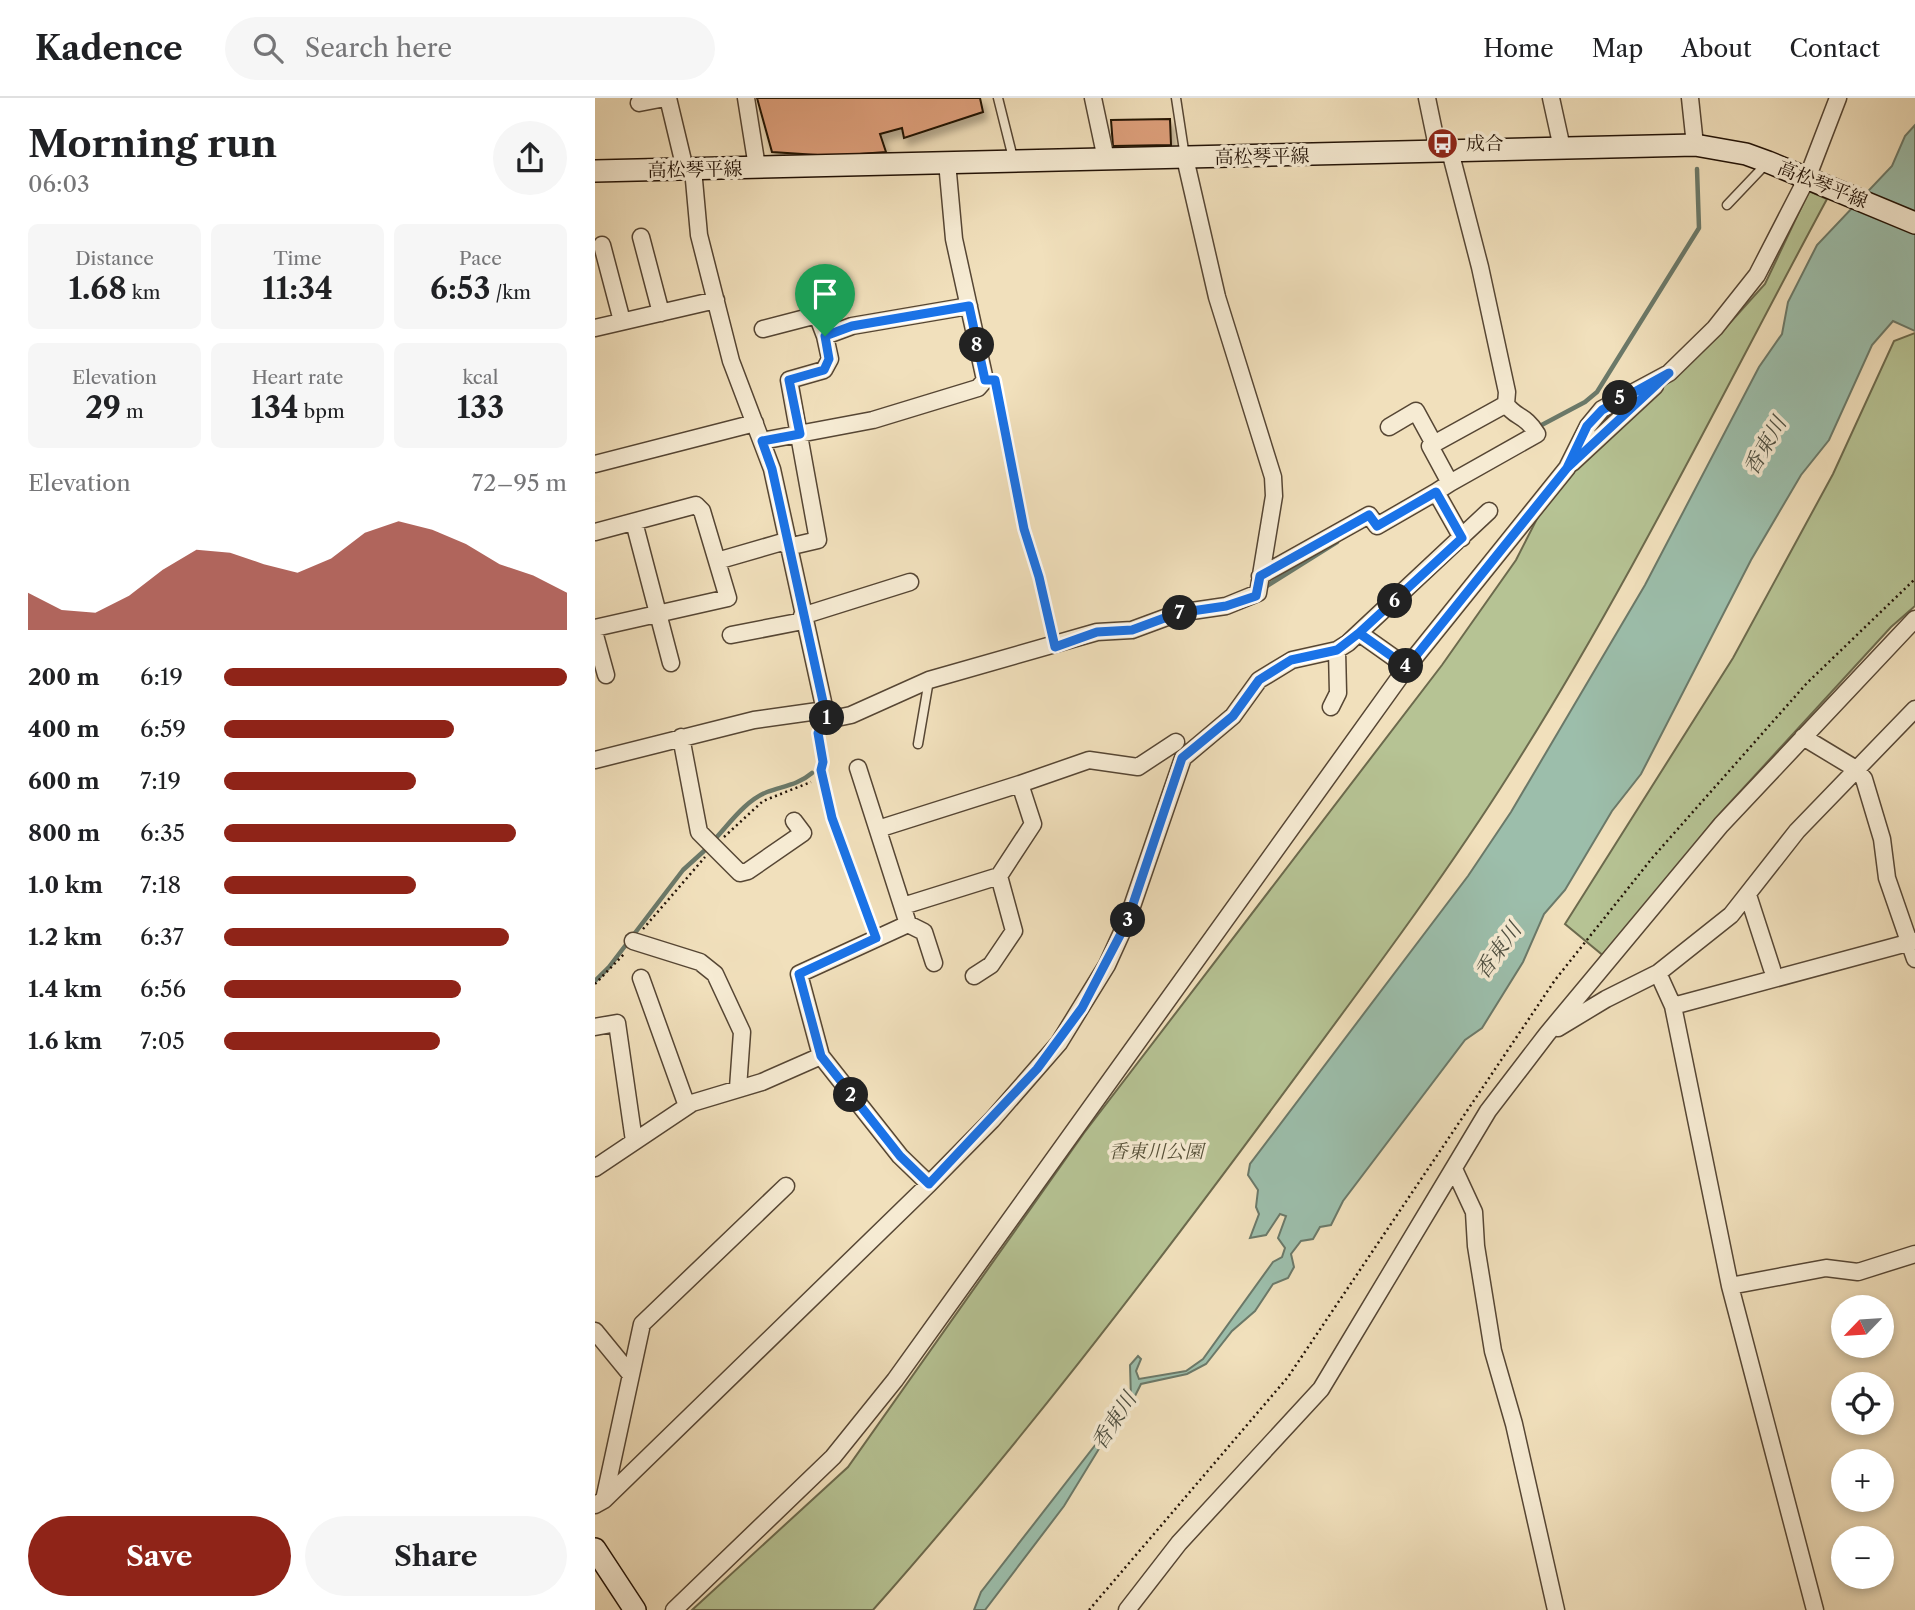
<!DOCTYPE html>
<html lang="en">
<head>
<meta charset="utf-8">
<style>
	body { margin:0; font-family:"Libre Caslon Text","Noto Serif JP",serif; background:#f6f6f6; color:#202124; height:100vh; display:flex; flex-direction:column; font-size:26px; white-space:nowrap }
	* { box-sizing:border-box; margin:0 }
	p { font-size:23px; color:#757577 }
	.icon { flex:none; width:38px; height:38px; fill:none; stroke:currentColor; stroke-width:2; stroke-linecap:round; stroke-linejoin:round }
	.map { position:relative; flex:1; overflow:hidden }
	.sheet { display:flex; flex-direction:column; background:#fff; width:595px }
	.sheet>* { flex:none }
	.needle { width:46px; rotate:245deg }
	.buttons { position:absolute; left:1236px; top:1197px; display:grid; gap:14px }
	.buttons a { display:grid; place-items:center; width:63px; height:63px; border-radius:50%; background:#fff; box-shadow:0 4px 10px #0003; font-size:35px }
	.pin { position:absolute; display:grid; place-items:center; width:60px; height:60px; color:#fff; margin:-72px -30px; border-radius:50% 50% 50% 0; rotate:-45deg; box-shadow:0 0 7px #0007 }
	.pin .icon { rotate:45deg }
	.km { position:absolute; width:35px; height:35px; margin:-18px; border-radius:50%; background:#222; color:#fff; font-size:19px; line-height:35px; text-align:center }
	.round { display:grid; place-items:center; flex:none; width:74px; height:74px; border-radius:37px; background:#f6f6f6 }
	.summary { display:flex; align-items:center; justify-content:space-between; height:119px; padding:0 28px }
	h1 { font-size:38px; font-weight:800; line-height:52px }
	.metrics { display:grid; grid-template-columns:repeat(3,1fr); gap:10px; height:119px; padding:7px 28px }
	.metrics div { display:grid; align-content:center; border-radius:10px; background:#f6f6f6; text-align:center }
	.metrics b { font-size:30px; font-weight:800 }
	.metrics small { font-size:19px; font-weight:400 }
	.metrics p { font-size:19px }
	.chart { height:196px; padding:14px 28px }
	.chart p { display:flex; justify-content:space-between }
	.chart svg { width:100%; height:126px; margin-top:7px; fill:#8f2418; opacity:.7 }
	.button { display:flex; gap:14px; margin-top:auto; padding:14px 28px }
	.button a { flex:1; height:80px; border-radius:42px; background:#8f2418; color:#fff; font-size:28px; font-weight:800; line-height:80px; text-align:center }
	.button a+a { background:#f6f6f6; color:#202124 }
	ul { padding:0 28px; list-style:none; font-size:23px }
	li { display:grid; grid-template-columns:112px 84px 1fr; align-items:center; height:52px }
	li i { height:18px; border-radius:9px; background:#8f2418 }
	header { display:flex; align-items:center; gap:42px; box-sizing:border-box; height:98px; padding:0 35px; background:#fff; border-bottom:2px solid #e0e0e0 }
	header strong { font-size:33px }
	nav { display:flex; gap:38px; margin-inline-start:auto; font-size:24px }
	.search { width:490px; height:63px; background:#f6f6f6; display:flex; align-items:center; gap:18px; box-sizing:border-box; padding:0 24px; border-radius:38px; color:#757577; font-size:26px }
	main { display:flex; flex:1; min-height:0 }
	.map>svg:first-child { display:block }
</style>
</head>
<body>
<header>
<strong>Kadence</strong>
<div class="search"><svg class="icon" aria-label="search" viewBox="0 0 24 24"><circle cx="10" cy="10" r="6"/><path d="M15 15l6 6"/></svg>Search here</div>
<nav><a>Home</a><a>Map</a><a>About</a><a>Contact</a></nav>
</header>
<main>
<section class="sheet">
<div class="summary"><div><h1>Morning run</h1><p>06:03</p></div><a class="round"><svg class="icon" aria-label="share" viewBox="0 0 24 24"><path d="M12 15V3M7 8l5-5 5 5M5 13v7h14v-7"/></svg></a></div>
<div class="metrics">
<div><p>Distance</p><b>1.68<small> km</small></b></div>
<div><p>Time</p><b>11:34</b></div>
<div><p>Pace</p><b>6:53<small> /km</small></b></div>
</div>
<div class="metrics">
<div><p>Elevation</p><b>29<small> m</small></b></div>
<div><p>Heart rate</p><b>134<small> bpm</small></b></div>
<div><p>kcal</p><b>133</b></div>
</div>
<div class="chart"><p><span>Elevation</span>72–95 m</p>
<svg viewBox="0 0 160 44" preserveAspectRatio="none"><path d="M0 44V31L10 37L20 38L30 32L40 23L50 16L60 17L70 21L80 24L90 19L100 10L110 6L120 9L130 14L140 21L150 25L160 31V44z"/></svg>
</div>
<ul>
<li><b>200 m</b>6:19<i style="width:100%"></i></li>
<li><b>400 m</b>6:59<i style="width:67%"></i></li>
<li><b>600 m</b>7:19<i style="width:56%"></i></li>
<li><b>800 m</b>6:35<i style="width:85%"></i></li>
<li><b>1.0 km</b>7:18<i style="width:56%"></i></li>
<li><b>1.2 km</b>6:37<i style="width:83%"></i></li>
<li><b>1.4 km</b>6:56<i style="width:69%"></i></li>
<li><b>1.6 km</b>7:05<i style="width:63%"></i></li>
</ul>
<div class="button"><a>Save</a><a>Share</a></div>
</section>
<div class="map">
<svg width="1320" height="1512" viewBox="0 0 1320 1512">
	<defs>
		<filter id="shadow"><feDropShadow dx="4" dy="7" stdDeviation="3.5" flood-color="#0004"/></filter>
	</defs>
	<rect width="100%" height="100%" fill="#f1e0bc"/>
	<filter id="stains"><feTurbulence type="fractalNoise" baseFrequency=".00286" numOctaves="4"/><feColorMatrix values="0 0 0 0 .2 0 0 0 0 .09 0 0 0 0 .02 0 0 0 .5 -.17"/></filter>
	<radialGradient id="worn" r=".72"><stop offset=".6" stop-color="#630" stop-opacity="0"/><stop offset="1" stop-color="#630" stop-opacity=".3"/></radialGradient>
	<path fill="#b6c394" stroke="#6c6a4d" stroke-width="2" d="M1214,93L1232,101C1129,292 1033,489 917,672C844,788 760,898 679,1008C551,1181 420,1352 278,1512H97L253,1369L489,1035L847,567L921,462L948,409L983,368L1124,237L1170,186Z
		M1320,235V508L1296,529L1120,721L1010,859L970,826L1138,560L1238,376L1299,243Z"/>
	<path fill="#9cbeab" stroke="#6b7969" stroke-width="2" d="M1320,27V233L1298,223L1277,247L1234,342L1206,377L1156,462L1046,676L1017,713L970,792L949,816L928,864L887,930L870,942L748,1103L736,1127L725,1129L718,1141L706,1143L696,1156L699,1169L693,1180L678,1186L660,1213L637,1233L611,1266L592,1276L546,1286L536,1306L513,1336L469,1408L390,1512H379L386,1494L536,1301L535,1267L543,1258L546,1261L541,1273L544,1281L591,1273L608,1261L678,1164L687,1159L690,1150L683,1140L691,1118L685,1116L671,1137L655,1140L664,1116L661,1109L663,1092L653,1077L655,1066L873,778L916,714L1050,487L1164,269L1187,236L1193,204L1222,147L1297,68L1310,38Z"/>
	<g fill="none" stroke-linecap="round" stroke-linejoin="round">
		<path stroke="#6b7969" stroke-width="4.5" d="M941,330L990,304L1002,294L1104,130L1102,71
			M667,491L742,444
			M119,742C135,725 150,703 172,694C188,688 203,687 217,675
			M0,883L14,869L88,772L109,753"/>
	</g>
	<path fill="#dea07c" stroke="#221206" stroke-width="2" filter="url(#shadow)" d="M162,0H385L388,14L309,40L307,30L285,36L291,54L238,58L177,54Z
		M575,21L576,47L518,48L516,22Z"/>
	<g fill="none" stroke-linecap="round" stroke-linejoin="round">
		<defs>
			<path id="service" d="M403,0L418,60
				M581,0L590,59
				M1132,107L1171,66
				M390,282H400L429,431L444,479L460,548
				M232,622L223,635L228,664L226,672L237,720L281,840
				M323,646L334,582"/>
			<path id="minor" d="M73,0L90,71
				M151,0L162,69
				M498,0L511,61
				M832,0L843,53
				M956,0L967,50
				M1095,0L1100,47
				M44,5L70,0
				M855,53L885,169L912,294L911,306L904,310L835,348L855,385L841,394L867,440
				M98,71L104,137L136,263L177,371L232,622L256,617L334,582L502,534L537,532L583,515L631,508L663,495L679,398L678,379L622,199L590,60
				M46,139L66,215
				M7,147L27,223
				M0,230L121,202
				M168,231L222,217L230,238
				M794,329L821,313L839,346
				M167,343L278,322L383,290L390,282L359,141L352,64
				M977,365L1060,288
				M0,366L160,325
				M855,385L942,336C930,316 920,320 911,306
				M39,424L76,565
				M0,434L101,407L107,413L133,500L0,530
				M193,449L223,442L194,282L229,272L235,261L230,238L257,228L374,208
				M122,463L191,443
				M665,478L774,417L782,428L841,394
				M207,518L315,484
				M764,535L812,569L972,370L993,328L1007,311L1074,275L1120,230L1162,177L1213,78L1243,0
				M0,537L11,577
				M136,537L208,523
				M736,609L743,595L742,552
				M86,639L104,734L145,775L153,773L208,735L199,723
				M1208,639L1261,671L1269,681L1287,741L1292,780L1320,861
				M0,662L159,622L230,612
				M263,670L313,826L204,876L226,958L305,1058L334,1086
				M425,686L494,662L543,669L581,644
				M283,731L425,686L438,726L404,778L308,808
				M1153,797L1177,871
				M313,826L329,834L339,865
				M38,843L105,864L120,876L147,934L143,990
				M1063,875L1078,908L1135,1188L1220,1512
				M379,878L396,867L419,833L404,778
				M46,880L92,1008
				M1078,908L1320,843
				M0,929L22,925L39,1043
				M963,930L1011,901L1063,875L1136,817L1202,733L1320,611
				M0,1070L97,1005L167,984L226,958
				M860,1073L879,1114L881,1148L898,1253L919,1326L961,1512
				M1135,1188L1231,1170L1263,1174L1320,1156
				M0,1233L36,1277
				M9,1402L47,1226L191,1088
				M0,1407L9,1402L334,1086L397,1022L464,945L512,867L532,823L588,660L638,618L664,582L697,562L742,552L753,545L894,413
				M79,1512L238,1359L300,1282L812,569
				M532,1512L584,1445L726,1291L893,1013L952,936L1126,727L1320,521"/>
			<path id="secondary" d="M0,73L1100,47L1151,56L1173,64L1320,125
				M0,1451L40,1512"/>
		</defs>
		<use href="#service" stroke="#564634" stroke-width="11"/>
		<use href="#minor" stroke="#564634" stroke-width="19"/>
		<use href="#secondary" stroke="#221206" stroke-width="24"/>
		<path stroke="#221206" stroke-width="2.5" stroke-dasharray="2 3.5" stroke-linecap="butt" d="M129,739L168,703L216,684
			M48,831L110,759
			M0,886L29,856
			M494,1512L693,1279L960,882L1058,759L1212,585L1320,481"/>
		<use href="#service" stroke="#f6ebd3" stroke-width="8"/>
		<use href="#minor" stroke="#f6ebd3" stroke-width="16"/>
		<use href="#secondary" stroke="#f6ebd3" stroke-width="21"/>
	</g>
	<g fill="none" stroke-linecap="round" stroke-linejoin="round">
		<defs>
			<path id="route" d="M230,238L234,261L229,272L194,282L205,336L167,343L177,371L232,622L223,635L228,664L226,672L237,720L281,840L204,876L226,958L305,1058L334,1086L442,971L487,910L532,824L587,660L638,618L664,582L696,562L742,552L764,535L812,569L972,370L1074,275L1007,312L992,328L972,370L812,569L764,535L867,440L841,394L782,428L774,417L665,478L661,498L631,508L583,515L537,532L502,534L460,549L444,479L429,431L400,282H390L374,208L257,228L230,238"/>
		</defs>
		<use href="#route" stroke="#fff" stroke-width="14"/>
		<use href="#route" stroke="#1a73e8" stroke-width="9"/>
	</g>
	<defs>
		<symbol id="bus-disc" viewBox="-11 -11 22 22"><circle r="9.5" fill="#8f2418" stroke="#f6ebd3"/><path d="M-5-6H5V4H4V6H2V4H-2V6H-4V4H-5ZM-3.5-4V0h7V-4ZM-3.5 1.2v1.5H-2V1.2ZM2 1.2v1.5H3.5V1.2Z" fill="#fff"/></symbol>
	</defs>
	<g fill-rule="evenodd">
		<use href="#bus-disc" x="830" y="28" width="35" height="35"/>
	</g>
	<g text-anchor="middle" stroke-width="7" stroke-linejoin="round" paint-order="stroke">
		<g font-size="19" fill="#221206" stroke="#f6ebd3" text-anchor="start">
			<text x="871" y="52">成合</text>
		</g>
		<g font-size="19" fill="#221206" stroke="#f6ebd3">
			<text transform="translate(667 58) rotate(-1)" y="7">高松琴平線</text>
			<text transform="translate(100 71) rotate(-1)" y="7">高松琴平線</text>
			<text transform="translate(1228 86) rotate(22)" y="7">高松琴平線</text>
		</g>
		<g font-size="19" font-style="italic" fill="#565038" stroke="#f6ebd3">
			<text x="561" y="1060">香東川公園</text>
		</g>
		<g font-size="21" font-style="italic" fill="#4d4e40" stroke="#f6ebd3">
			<text transform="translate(1170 348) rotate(-60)" y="7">香東川</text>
			<text transform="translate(903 853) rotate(-54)" y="7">香東川</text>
			<text transform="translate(519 1323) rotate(-57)" y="7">香東川</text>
		</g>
	</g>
	<rect width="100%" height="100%" filter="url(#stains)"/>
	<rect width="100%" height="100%" fill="url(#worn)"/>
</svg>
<div class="buttons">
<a><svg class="needle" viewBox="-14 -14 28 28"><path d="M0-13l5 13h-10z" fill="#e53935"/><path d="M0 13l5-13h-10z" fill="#757577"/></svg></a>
<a><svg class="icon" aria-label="locate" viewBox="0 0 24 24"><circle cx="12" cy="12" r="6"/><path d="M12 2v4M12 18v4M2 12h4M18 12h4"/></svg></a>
<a>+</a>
<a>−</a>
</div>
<div class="pin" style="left:230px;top:238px;background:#1e9e55"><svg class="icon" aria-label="arrive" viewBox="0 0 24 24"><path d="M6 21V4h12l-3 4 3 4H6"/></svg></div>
<b class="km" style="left:232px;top:620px">1</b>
<b class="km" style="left:256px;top:997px">2</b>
<b class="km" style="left:533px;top:822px">3</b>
<b class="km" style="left:811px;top:568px">4</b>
<b class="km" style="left:1025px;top:300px">5</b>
<b class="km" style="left:800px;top:503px">6</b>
<b class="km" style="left:585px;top:515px">7</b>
<b class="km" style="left:382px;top:247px">8</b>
</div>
</main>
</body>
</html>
